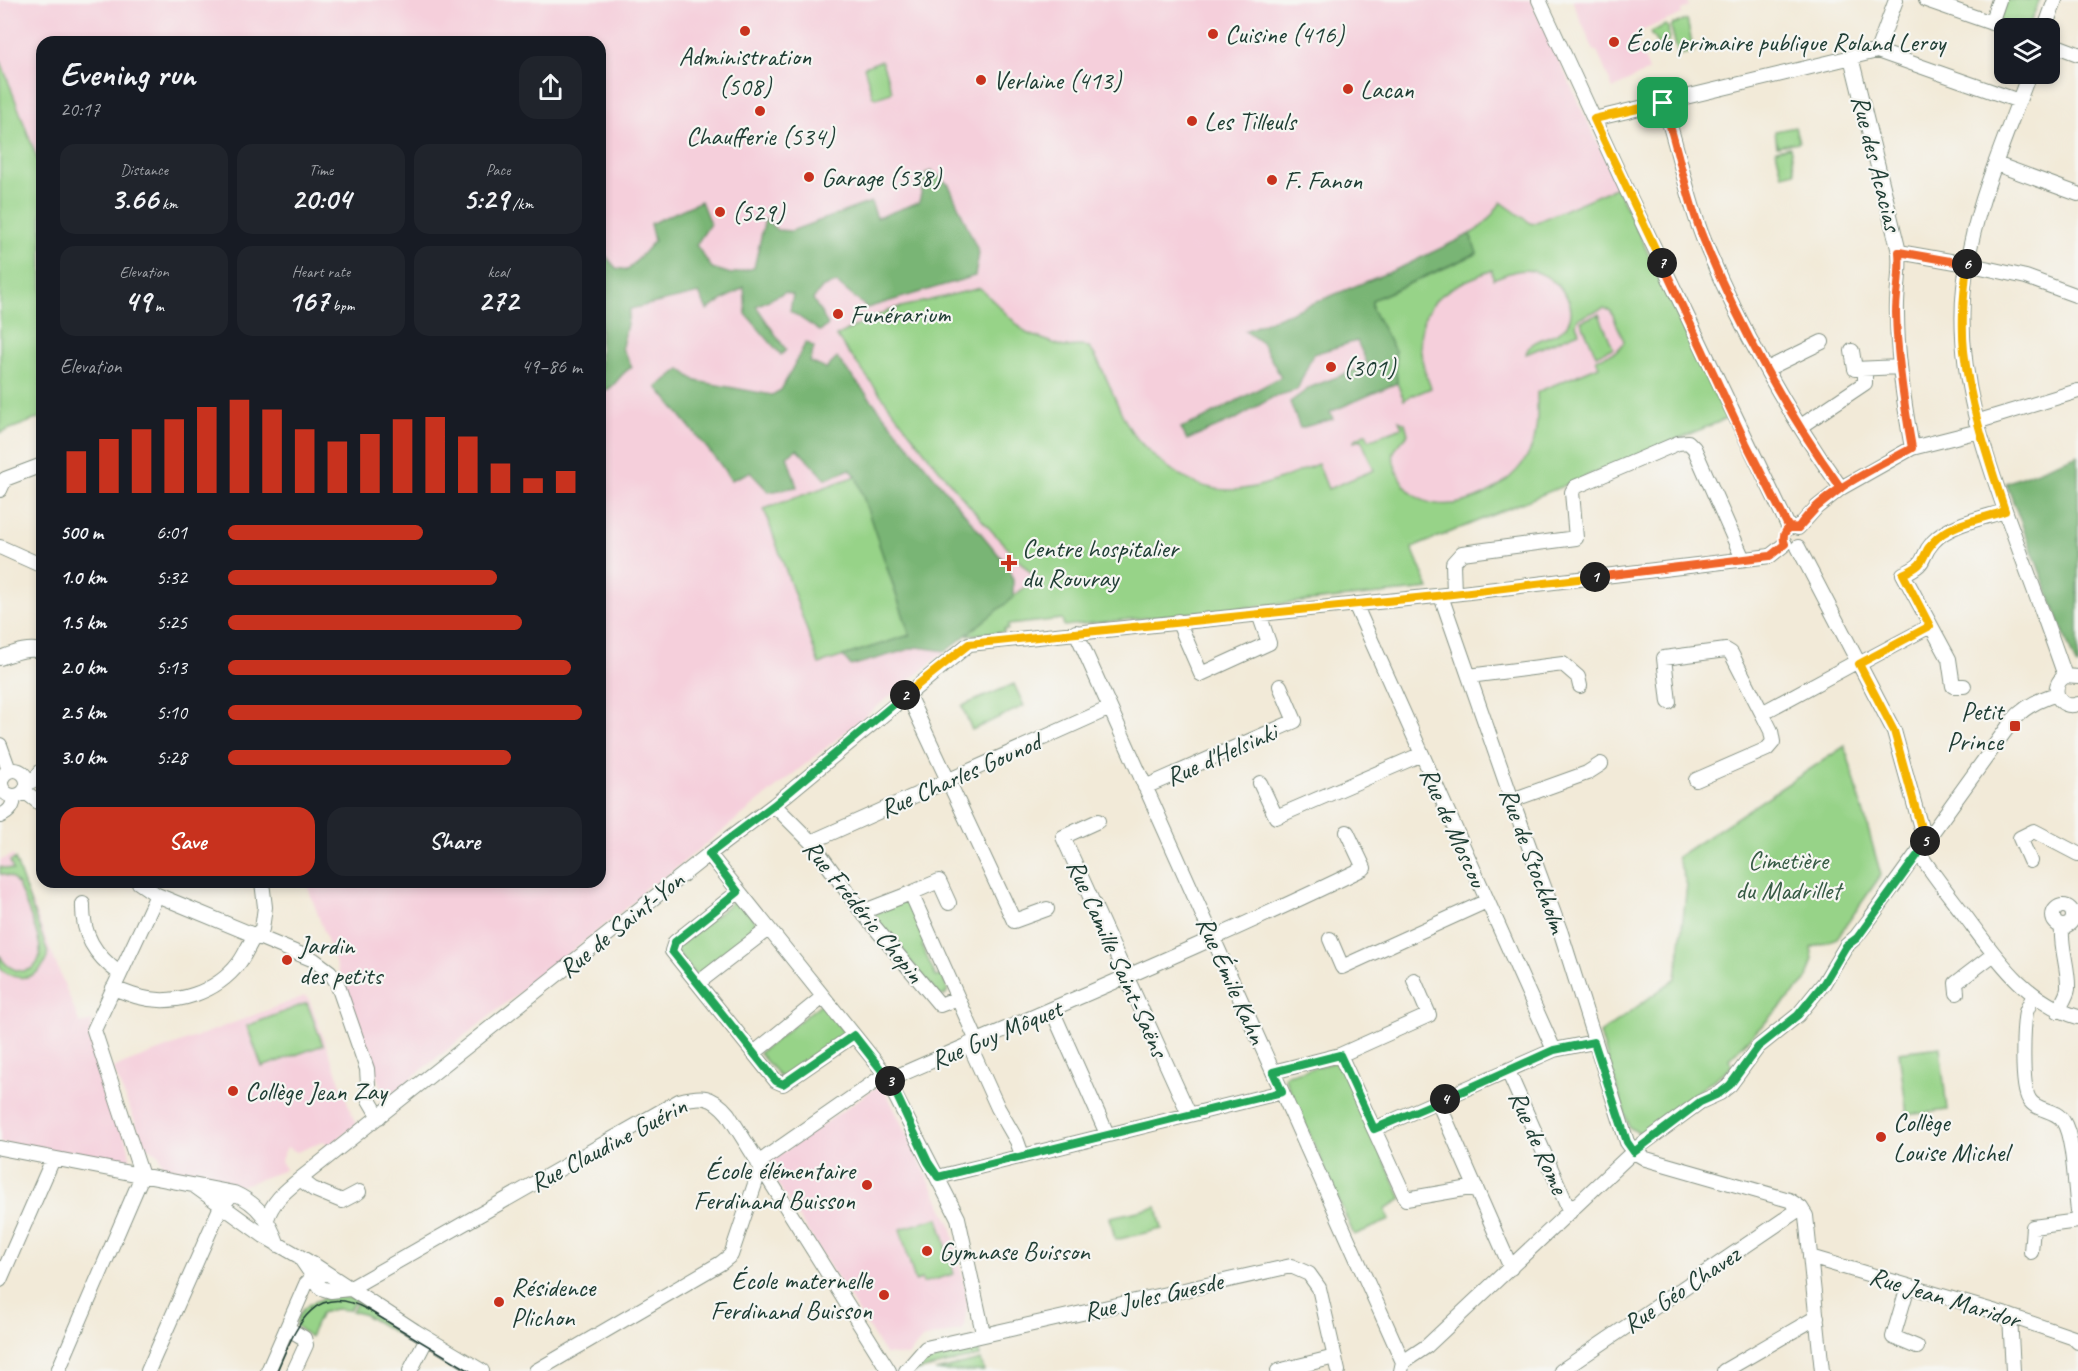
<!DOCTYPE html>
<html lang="en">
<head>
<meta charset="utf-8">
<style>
	body { margin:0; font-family:Caveat,sans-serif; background:#20242c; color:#f1f3f6; height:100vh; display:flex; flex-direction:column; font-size:22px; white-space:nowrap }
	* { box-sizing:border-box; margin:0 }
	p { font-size:20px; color:#9ea1a6 }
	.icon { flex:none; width:33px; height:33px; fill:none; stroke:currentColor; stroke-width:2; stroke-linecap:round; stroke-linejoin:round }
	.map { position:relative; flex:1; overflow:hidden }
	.panel { position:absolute; left:36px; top:36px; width:570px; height:852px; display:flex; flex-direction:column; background:#171b24; border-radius:18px; box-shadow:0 3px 9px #0003 }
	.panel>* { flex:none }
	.controls { position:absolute; left:1994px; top:18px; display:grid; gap:12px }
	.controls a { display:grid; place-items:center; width:66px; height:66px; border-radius:12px; background:#171b24; box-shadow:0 3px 9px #0003; font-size:30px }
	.pin { position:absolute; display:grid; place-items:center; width:51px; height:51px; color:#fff; margin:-26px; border-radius:12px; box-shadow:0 3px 9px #0006 }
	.km { position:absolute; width:30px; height:30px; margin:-15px; border-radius:50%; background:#222; color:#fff; font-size:16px; line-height:30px; text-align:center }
	.round { display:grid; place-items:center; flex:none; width:63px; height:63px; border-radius:18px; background:#20242c }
	.head { display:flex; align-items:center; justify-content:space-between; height:102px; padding:0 24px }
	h1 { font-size:33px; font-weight:600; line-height:45px }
	.metrics { display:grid; grid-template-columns:repeat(3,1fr); gap:9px; height:102px; padding:6px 24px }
	.metrics div { display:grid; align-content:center; border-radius:15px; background:#20242c; text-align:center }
	.metrics b { font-size:30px; font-weight:600 }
	.metrics small { font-size:16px; font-weight:400 }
	.metrics p { font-size:16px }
	.chart { height:168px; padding:12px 24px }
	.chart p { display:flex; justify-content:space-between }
	.chart svg { width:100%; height:108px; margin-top:6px; stroke:#c8321e; stroke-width:6 }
	.primary-button { display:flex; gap:12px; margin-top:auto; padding:12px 24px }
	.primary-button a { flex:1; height:69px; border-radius:18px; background:#c8321e; color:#fff; font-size:24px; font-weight:600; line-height:69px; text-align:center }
	.primary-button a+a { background:#20242c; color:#f1f3f6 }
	ul { padding:0 24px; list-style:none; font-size:20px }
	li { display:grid; grid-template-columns:96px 72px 1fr; align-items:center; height:45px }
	li i { height:15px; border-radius:8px; background:#c8321e }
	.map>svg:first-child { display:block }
</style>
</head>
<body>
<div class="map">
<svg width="2078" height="1371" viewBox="0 0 2078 1371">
	<rect width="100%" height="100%" fill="#f6f6f2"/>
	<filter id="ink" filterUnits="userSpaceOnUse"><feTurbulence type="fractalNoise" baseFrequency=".0167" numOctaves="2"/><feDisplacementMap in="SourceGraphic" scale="12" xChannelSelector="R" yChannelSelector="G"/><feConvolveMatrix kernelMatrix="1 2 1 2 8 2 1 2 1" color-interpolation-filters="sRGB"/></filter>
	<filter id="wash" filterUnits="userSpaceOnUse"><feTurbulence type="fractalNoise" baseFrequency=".008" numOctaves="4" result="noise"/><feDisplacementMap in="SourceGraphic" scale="24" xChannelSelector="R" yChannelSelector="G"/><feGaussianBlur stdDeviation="1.35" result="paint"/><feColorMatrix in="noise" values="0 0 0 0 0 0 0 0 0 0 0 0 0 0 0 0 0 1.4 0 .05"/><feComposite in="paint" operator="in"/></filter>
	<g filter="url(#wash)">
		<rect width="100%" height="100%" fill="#f2ead8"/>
		<path fill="#f5cfdb" d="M0,0H1531L1726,419L1412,548L1429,589L1073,625L1036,579L656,884L652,883L647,887L643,890L644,894L385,1099L306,882H600V42H42V172L0,59Z
			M1572,0H1688L1689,7L1681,10L1682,14L1634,34L1649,70L1613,89L1597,51H1594Z
			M13,855L80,1024L92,1021L90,1038L92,1049L100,1078L128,1145L131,1163L129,1166L0,1142V860Z
			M305,996L309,999L356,1125L328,1146L325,1141L297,1152L287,1147L281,1160L285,1170L238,1187L165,1172L159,1154L145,1146L113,1068Z
			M878,1086L887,1094L951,1225L968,1303L963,1330L922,1339L908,1356L885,1354L767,1167L768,1163Z"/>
		<path fill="#97d388" stroke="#5b885e" stroke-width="1.5" d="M2003,0H2040L2028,28H2017L1999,22Z
			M1687,20L1694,52L1678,55L1671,27L1673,24Z
			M1665,25L1668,27L1669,35L1667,48L1660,47L1650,33Z
			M0,59L42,172V417L0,433Z
			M880,61L882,62L892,91L891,93L876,98L873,97L864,67Z
			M1795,127L1799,142L1777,146L1775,131Z
			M1790,147L1795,172L1782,175L1776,150Z
			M1617,187L1726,419L1412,548L1429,589L1064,626L1062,619L1008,625V629H1004V632L966,635L1036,578C962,504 899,419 836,336L889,310L980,288L1026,333L1064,347L1080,346L1089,347C1107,371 1114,403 1130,429C1138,442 1158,461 1172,470C1223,507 1266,485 1318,464L1328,489L1374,470L1361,439L1354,442V440L1366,433L1369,440L1402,427L1399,420L1405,423L1408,434C1404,440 1397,445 1394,452C1392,459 1395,467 1398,474C1424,532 1505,497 1528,455C1539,434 1537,414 1537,392L1599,366L1596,359C1606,355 1621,352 1624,341L1611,311L1604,308L1578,318L1576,324L1579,332L1526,354C1529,336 1560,339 1568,323C1580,301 1552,275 1533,271C1519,268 1506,274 1493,279L1492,270C1478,276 1463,281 1450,289C1412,313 1416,352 1431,388L1414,395L1413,394L1404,400L1397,383L1395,351L1372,309V300L1477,254L1470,234C1485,226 1492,216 1501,202L1532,224Z
			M1599,314L1613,348L1596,355L1581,321Z
			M856,476L910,635L819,664L764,509Z
			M1014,684L1024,706L972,730L962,706Z
			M1845,746L1881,875L1837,938L1811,948L1813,959L1806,981L1729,1059L1732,1066L1640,1134L1629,1127L1600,1034L1676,978L1687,885L1677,857Z
			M15,859L48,953C44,977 18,986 0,968V955C8,975 38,978 40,953C42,939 24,900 18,885L11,877L0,874V867L13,870L10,861Z
			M737,898L762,930L698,979L675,949Z
			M905,900L909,902L928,943L922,946L936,977L942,975L948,990L945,995L940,996L873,918V914Z
			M307,1003L323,1045L262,1067L247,1026Z
			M822,1003L847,1035L783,1080L759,1053Z
			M1940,1047L1947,1110L1907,1115L1899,1052Z
			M1339,1061L1402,1199L1385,1209L1390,1220L1354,1235L1284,1076Z
			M1157,1207L1162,1229L1115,1240L1110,1217Z
			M938,1218L954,1274L923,1283L922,1279L915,1281L900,1229Z
			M337,1296L356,1299L349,1310L335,1309L321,1313L310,1337L296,1326C297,1305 320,1298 337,1296Z
			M359,1299L413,1331L407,1340L365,1315L352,1311Z
			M977,1343L980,1356L915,1371L929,1352Z
			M981,1360L984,1371H935Z"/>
		<path fill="#79b574" stroke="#4c7954" stroke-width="1.5" d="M932,171L949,185L979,253L975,276L867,308L837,283L823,287L813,299L828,325L820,331L790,311L793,295L785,292L756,306L786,350L781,355L746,314L744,287L707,310L699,293L630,309L622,348L632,367C616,376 618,387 600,393V249L616,268L628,270L654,241L650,224L701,201L710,224L696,245L712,268L731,274L754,268L765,219L777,230L791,231L871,202L877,218L919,202L926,173Z
			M1470,234L1477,253L1372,300V309L1395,351L1397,383L1330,412L1333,419L1300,428L1290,402L1311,387L1368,365L1357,341L1313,354L1297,390L1273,397L1236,419L1187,440L1181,428L1203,419L1281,377L1262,343L1245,331L1402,267Z
			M806,342L814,347L810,362L826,369L837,358L1007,565L1013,580V598L946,651L917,647L851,666L843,656L910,635L856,476L850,469L826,479L797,449L787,456L797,487L769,492L750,472L731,480L720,464L657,387L680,369L696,381L772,395L781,390Z
			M2078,455V666L2076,665L2006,483Z"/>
	</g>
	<g filter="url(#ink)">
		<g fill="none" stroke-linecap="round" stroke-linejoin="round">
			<defs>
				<path id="minor" d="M1539,0L1628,193L1789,528
					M1926,0L2006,28
					M1991,23L1999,0
					M2045,28L2055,0
					M2049,43L2078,54
					M1877,51L1896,0
					M1851,57L1899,252C1901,273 1896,293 1897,313C1897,359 1904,404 1912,448
					M2029,74C2004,142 1971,214 1964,287C1955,372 1985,456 2014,535C2031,582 2049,629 2065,676
					M1663,103C1678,147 1686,194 1703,238C1738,324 1787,413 1841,488
					M1594,119L1877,51L2019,101
					M1996,164L2078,194
					M1899,252L1967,264L2026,277L2078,296
					M1852,351L1855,369L1900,367
					M1767,369L1822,342
					M1976,422L2078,391
					M1801,426L1865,383V369
					M0,490L5,479L42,465
					M1798,528L1817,507L1841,488L1912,448L1979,431
					M0,547L38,564L42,563
					M1798,547L1894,731L1921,828L1927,837
					M1454,594L1453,563L1462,553L1576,538L1572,492L1575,487L1678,443L1688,442L1694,448L1743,559
					M1441,596L1512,800L1561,933L1627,1142L1634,1152L1646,1159L1789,1200L1801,1208L1806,1216L1822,1371
					M1355,604L1554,1050
					M1178,621L1201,674L1269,643L1259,614
					M1076,632L1403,1362
					M0,658C14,653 27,647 42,651
					M1859,664L1930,626
					M1469,676L1563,664L1578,677L1580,686
					M2078,677L2065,676C2048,687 2059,711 2078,704
					M1964,686H1953L1949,659L1903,574C1930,562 1918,559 1933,542C1949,524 1983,518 2005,511
					M907,693L1014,921L1047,909
					M1669,702L1664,658L1726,650L1731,653L1762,713L1858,661
					M0,745L9,770
					M1 783a13 13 0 1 1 26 0a13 13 0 1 1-26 0Z
					M1696,780L1767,749L1773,742L1771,731L1762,713
					M27,783L34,780L42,770
					M1260,783L1276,817L1422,754
					M1145,787L1295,721L1280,686
					M24,791L42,805
					M1512,800L1587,773L1601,764
					M774,805L811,842L862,912L940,1005L958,998
					M0,816C10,812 14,806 14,796
					M1098,821L1063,837L1189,1114
					M811,842L1110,708
					M1919,853C1933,875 1950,896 1966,917C1998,960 2025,1001 2078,1017
					M709,854L882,1070L958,1218L983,1333
					M2030,861L2020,838L2034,831L2078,854
					M138,882L157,895L314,960L330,972L337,983L367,1069L369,1100L379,1117
					M738,892L675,942L672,951L776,1081L783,1084L854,1035
					M911,893L939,881L949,903
					M83,904C82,935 95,955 119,973
					M2053 916a10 10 0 1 1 20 0a10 10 0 1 1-20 0Z
					M862,912L911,893L977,1041
					M1330,939L1342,967L1487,901
					M698,983L768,929
					M113,988C122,991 131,995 139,997C175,1007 217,992 239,963C248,951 250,938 262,929L265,907L262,882
					M1957,993L1956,983L1994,954
					M2034,995C2031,1001 2028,1007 2026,1012C2023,1028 2021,1086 2029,1099C2036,1112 2055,1108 2063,1121C2074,1137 2075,1190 2078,1211
					M1052,1010L1107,1134
					M2058,1011C2061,1004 2067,996 2068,989C2069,968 2060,948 2062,926
					M969,1044L998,1108L1017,1141L1022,1155
					M754,1053L823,997
					M1340,1055L1406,1199L1476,1187
					M1508,1071L1570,1212
					M1273,1072L1340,1055L1429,1015L1414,980
					M1438,1102L1511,1268
					M1374,1129L1554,1050L1594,1042
					M0,1148L234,1193C259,1204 269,1221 278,1245
					M758,1163L880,1078L895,1077C1052,1008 1210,943 1364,868L1347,832
					M938,1177L1282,1092
					M300,1179L313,1189L342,1201L359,1192
					M196,1187L264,1236L316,1266L415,1331L482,1371
					M267,1219C273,1200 286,1191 300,1179L709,854L774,805L969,644L1436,596L1714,563L1770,556L1785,544
					M2031,1252L2033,1227L2078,1221
					M1810,1257L2010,1316L2074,1338L2078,1342
					M301,1259L321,1288L331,1291L349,1289L679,1101C702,1095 712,1095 728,1114L889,1371
					M0,1280L53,1159
					M1908,1286L1893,1337L1917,1347
					M2010,1316L2013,1371
					M287,1328L304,1338L306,1345L294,1371
					M58,1371L142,1176L94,1030L157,895
					M148,1371L221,1206L228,1199
					M268,1371L306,1284L313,1277L321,1275
					M410,1371L427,1338
					M536,1371L721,1263L731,1255L758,1175L762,1171
					M906,1371L926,1348L1291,1266L1309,1274L1319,1288L1338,1371
					M1278,1371L1335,1357
					M1401,1371L1403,1362L1427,1346L1637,1148L1700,1102L1720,1093L1730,1085L1758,1047L1798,1015L1824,983L1846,946L1856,937L1869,920L2013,720C2024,707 2040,699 2057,694
					M1561,1371L1801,1208
					M1724,1371L1817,1317"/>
			</defs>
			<use href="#minor" stroke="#889486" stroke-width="16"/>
			<use href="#minor" stroke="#fff" stroke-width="14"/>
			<path stroke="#1f3d34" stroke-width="1.5" d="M277,1371C295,1330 312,1279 368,1310L470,1371"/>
		</g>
	</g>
	<g fill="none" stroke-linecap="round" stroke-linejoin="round" filter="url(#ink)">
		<defs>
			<path id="split-1" d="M1595,577L1770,556L1785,544C1781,534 1787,525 1798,528L1817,507L1841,488C1787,413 1738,324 1703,238C1685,194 1678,147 1663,103"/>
			<path id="split-2" d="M905,695L969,644L1436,596L1595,577"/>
			<path id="split-3" d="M890,1081L854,1035L783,1084L776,1081L672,951L675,942L738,892L709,854L774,805L905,695"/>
			<path id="split-4" d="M890,1081L928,1162L938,1177L1282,1092L1273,1072L1340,1055L1374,1129L1445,1099"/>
			<path id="split-5" d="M1445,1099L1554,1050L1594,1042L1627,1142L1634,1152L1700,1102L1720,1093L1730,1085L1758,1047L1798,1015L1824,983L1846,946L1857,938L1919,853L1925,841"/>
			<path id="split-6" d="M1925,841L1927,837L1921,828L1894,731L1859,664L1930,626L1903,574C1930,562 1918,559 1933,542C1950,523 1982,519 2005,511C1988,458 1970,406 1964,351C1961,321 1964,292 1967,264"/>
			<path id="split-7" d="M1662,263L1746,443L1789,528H1798C1821,492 1876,468 1912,448C1904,404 1897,359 1896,313C1896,293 1901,273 1899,252L1967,264"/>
			<path id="split-8" d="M1662,263L1594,119L1663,103"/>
		</defs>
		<use href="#split-1" stroke="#fff" stroke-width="12"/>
		<use href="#split-2" stroke="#fff" stroke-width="12"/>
		<use href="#split-3" stroke="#fff" stroke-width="12"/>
		<use href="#split-4" stroke="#fff" stroke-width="12"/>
		<use href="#split-5" stroke="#fff" stroke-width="12"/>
		<use href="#split-6" stroke="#fff" stroke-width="12"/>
		<use href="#split-7" stroke="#fff" stroke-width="12"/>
		<use href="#split-8" stroke="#fff" stroke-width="12"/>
		<use href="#split-1" stroke="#f0652b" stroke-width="8"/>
		<use href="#split-2" stroke="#f5b400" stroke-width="8"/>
		<use href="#split-3" stroke="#22a559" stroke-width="8"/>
		<use href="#split-4" stroke="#22a559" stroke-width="8"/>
		<use href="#split-5" stroke="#22a559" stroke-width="8"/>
		<use href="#split-6" stroke="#f5b400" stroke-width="8"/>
		<use href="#split-7" stroke="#f0652b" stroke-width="8"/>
		<use href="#split-8" stroke="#f5b400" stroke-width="8"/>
	</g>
	<g fill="#c8321e" stroke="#f6f6f2" stroke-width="2">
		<circle cx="745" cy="31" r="6"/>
		<circle cx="1213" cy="34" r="6"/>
		<circle cx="1614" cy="42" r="6"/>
		<circle cx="981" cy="80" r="6"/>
		<circle cx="1348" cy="89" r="6"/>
		<circle cx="760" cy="111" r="6"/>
		<circle cx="1192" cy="121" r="6"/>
		<circle cx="809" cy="177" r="6"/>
		<circle cx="1272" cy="180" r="6"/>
		<circle cx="720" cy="212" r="6"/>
		<circle cx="838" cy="314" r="6"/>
		<circle cx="1331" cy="367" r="6"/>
		<path d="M1006 554h6v6h6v6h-6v6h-6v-6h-6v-6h6z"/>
		<rect x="2009" y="720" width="12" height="12" rx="3"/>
		<circle cx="287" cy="960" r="6"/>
		<circle cx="233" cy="1091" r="6"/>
		<circle cx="1881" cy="1137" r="6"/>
		<circle cx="867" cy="1185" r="6"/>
		<circle cx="927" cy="1251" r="6"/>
		<circle cx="884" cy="1295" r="6"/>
		<circle cx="499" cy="1302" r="6"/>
	</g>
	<g text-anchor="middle" stroke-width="4.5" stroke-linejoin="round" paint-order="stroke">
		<g font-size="26" fill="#1f3d34" stroke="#f6f6f2" text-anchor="start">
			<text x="1225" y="43">Cuisine (416)</text>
			<text x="1626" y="51">École primaire publique Roland Leroy</text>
			<text x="745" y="65" text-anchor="middle">Administration<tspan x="745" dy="30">(508)</tspan></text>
			<text x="993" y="89">Verlaine (413)</text>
			<text x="1360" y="98">Lacan</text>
			<text x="1204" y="130">Les Tilleuls</text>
			<text x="760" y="145" text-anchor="middle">Chaufferie (534)</text>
			<text x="821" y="186">Garage (538)</text>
			<text x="1284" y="189">F. Fanon</text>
			<text x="732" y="221">(529)</text>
			<text x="850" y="323">Funérarium</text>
			<text x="1343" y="376">(301)</text>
			<text x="1022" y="557">Centre hospitalier<tspan x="1022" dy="30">du Rouvray</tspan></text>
			<text x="2003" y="720" text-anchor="end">Petit<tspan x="2003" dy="30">Prince</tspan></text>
			<text x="299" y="954">Jardin<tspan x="299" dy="30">des petits</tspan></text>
			<text x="245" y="1100">Collège Jean Zay</text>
			<text x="1893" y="1131">Collège<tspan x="1893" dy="30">Louise Michel</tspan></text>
			<text x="855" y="1179" text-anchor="end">École élémentaire<tspan x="855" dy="30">Ferdinand Buisson</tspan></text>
			<text x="939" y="1260">Gymnase Buisson</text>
			<text x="872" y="1289" text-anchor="end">École maternelle<tspan x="872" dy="30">Ferdinand Buisson</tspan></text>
			<text x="511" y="1296">Résidence<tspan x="511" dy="30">Plichon</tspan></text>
		</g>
		<g font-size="26" fill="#1f3d34" stroke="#f6f6f2">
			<text transform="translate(1877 163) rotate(76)" y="9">Rue des Acacias</text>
			<text transform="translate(1221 754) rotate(-24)" y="9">Rue d'Helsinki</text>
			<text transform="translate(960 775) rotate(-24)" y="9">Rue Charles Gounod</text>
			<text transform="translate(1454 827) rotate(66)" y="9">Rue de Moscou</text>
			<text transform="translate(1534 860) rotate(70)" y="9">Rue de Stockholm</text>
			<text transform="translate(864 911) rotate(51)" y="9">Rue Frédéric Chopin</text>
			<text transform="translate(621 924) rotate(-39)" y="9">Rue de Saint-Yon</text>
			<text transform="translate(1118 958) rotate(66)" y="9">Rue Camille Saint-Saëns</text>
			<text transform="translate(1232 980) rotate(66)" y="9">Rue Émile Kahn</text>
			<text transform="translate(996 1034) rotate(-23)" y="9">Rue Guy Môquet</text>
			<text transform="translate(1539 1142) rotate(66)" y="9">Rue de Rome</text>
			<text transform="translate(608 1144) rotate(-28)" y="9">Rue Claudine Guérin</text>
			<text transform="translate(1681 1289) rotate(-34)" y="9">Rue Géo Chavez</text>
			<text transform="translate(1153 1296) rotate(-13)" y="9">Rue Jules Guesde</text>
			<text transform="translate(1945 1297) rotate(17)" y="9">Rue Jean Maridor</text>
		</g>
		<g font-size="26" fill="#375b45" stroke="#f6f6f2">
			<text x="1788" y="869">Cimetière<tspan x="1788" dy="30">du Madrillet</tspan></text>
		</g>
	</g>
</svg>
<div class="controls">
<a><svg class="icon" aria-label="layers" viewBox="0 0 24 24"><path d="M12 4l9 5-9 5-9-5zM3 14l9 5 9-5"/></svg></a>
</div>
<div class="pin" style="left:1663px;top:103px;background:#1e9e55"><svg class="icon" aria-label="arrive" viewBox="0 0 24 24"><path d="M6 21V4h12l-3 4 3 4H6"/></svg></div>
<b class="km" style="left:1595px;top:577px">1</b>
<b class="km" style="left:905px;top:695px">2</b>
<b class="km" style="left:890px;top:1081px">3</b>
<b class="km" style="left:1445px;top:1099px">4</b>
<b class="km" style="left:1925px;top:841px">5</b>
<b class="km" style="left:1967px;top:264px">6</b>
<b class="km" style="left:1662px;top:263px">7</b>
<section class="panel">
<div class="head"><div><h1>Evening run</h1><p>20:17</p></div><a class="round"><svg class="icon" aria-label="share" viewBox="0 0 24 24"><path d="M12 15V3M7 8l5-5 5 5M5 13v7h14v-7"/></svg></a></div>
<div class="metrics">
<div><p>Distance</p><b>3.66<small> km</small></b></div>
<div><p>Time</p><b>20:04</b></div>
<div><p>Pace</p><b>5:29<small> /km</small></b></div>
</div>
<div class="metrics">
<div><p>Elevation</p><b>49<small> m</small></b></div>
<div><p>Heart rate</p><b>167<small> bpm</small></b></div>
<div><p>kcal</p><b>272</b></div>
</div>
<div class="chart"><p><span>Elevation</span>49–86 m</p>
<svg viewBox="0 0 160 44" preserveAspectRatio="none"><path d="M5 44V27M15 44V22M25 44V18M35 44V14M45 44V9M55 44V6M65 44V10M75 44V18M85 44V23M95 44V20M105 44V14M115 44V13M125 44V21M135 44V32M145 44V38M155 44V35"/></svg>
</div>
<ul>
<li><b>500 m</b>6:01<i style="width:55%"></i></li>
<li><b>1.0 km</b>5:32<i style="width:76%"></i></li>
<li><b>1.5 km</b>5:25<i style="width:83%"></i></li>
<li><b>2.0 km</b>5:13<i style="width:97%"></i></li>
<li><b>2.5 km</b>5:10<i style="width:100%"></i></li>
<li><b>3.0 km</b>5:28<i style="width:80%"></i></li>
</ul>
<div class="primary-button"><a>Save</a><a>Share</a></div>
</section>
</div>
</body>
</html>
